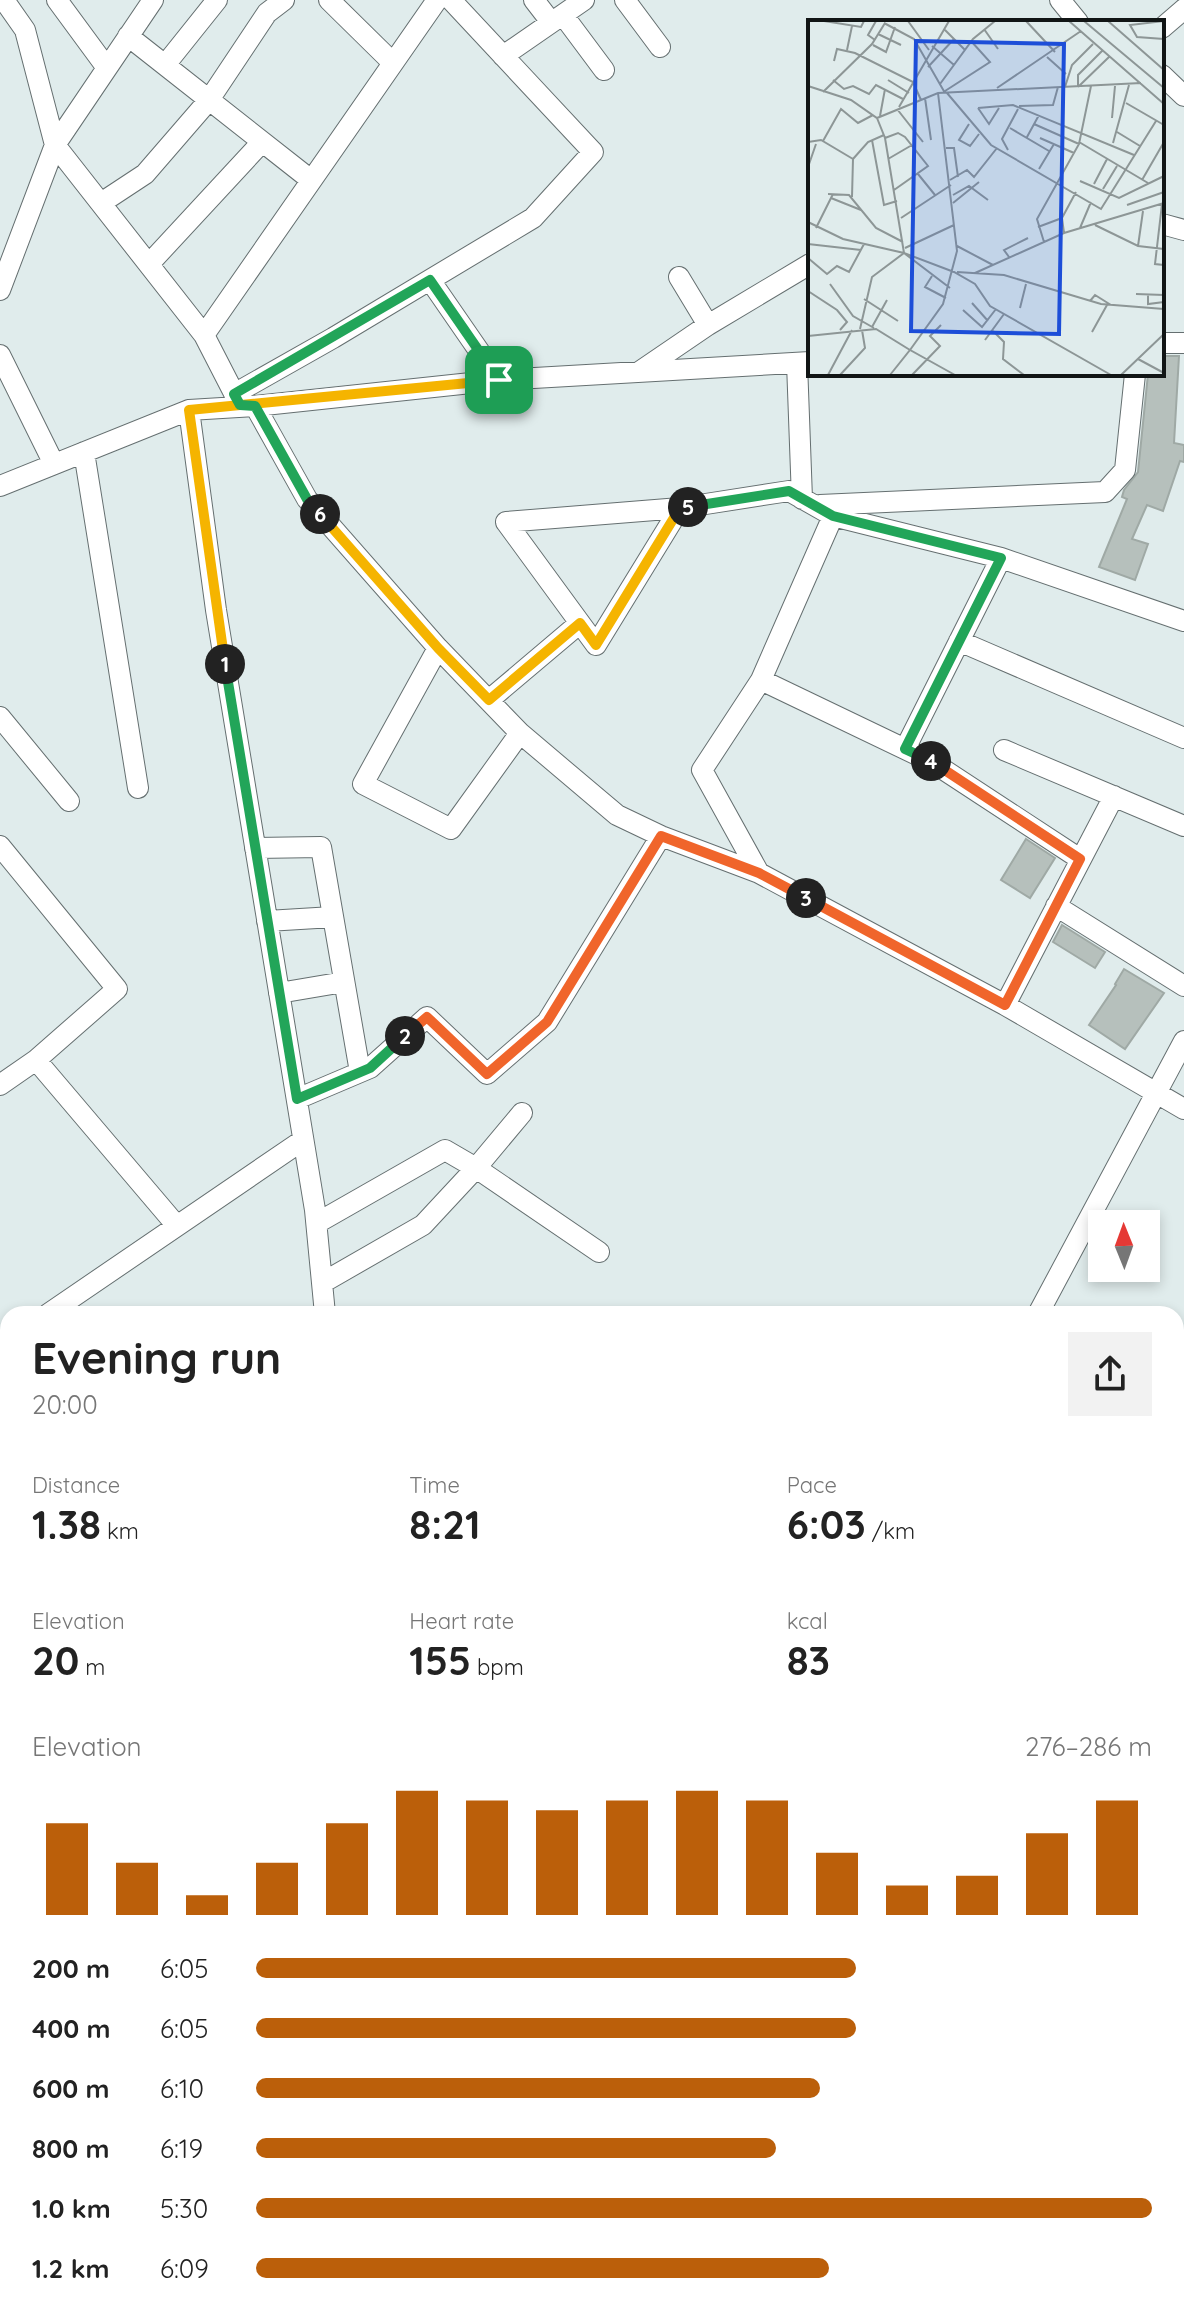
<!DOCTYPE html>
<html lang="en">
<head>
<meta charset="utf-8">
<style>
	body { margin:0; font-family:Quicksand,sans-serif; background:#f2f2f2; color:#222; height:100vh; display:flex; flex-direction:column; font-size:30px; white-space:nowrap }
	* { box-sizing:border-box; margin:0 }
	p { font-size:26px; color:#767676 }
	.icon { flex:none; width:44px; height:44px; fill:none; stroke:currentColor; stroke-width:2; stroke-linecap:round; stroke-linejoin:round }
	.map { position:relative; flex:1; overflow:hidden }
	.drawer { position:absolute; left:0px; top:1306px; width:1184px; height:1008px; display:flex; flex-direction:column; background:#fff; border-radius:24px 24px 0 0; box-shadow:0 4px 12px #0003 }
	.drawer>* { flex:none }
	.needle { width:52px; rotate:359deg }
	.tools { position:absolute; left:1088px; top:1210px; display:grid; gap:16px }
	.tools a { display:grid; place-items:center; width:72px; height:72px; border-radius:0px; background:#fff; box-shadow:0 4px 12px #0003; font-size:40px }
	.pin { position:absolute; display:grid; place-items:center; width:68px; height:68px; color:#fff; margin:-34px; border-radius:16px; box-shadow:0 4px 12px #0006 }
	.km { position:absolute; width:40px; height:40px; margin:-20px; border-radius:50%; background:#222; color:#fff; font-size:22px; line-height:40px; text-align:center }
	.round { display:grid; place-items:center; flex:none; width:84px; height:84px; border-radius:0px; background:#f2f2f2 }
	.overview { display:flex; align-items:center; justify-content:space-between; height:136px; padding:0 32px }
	h1 { font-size:44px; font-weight:700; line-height:60px }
	.figures { display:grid; grid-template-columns:repeat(3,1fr); gap:12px; height:136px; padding:8px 32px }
	.figures div { display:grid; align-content:center }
	.figures b { font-size:40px; font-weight:700 }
	.figures small { font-size:22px; font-weight:400 }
	.figures p { font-size:22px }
	.chart { height:224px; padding:16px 32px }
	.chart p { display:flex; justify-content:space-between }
	.chart svg { width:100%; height:144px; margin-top:8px; stroke:#bb5f0a; stroke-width:6 }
	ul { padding:0 32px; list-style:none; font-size:26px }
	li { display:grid; grid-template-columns:128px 96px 1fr; align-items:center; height:60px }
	li i { height:20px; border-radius:10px; background:#bb5f0a }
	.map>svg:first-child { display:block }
</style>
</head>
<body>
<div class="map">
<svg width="1184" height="2314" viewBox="0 0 1184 2314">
	<rect width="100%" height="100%" fill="#e0ecec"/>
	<path fill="#b6c0bc" stroke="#9fa9a5" stroke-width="2" d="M1162,356H1179L1174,443L1184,445V462L1180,461L1163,511L1147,505L1132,539L1148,544L1135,580L1099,567L1127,499L1122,497L1124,490L1138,472L1148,374H1162Z
		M1026,839L1055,858L1030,898L1001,880Z
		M1062,925L1105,952L1095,968L1053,942Z
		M1124,969L1164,993L1125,1049L1089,1025L1116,985L1115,984Z"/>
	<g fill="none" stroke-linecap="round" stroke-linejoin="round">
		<defs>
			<path id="minor" d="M4,0L25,30L55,145L204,335L240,405
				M57,0L107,68
				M329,0L393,63
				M534,0L551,22
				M625,0L660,47
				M1060,0L1078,22
				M563,15L604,70
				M1162,28L1184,9
				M128,36L311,180
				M503,56L584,0
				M165,65L217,0
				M1162,75L1184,96
				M101,203L145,174L209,100L267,13L284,0
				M1162,224L1184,230
				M149,264L262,142
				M679,277L708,325
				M430,280L499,380
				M0,290L55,145L153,0
				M204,335L437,0
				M1162,343H1184
				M0,355L54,464
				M797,363L802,499
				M639,372L708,325L810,264
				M234,394L333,338L533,218L593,152L451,0
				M255,406L307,499L438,648L520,733L617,815L661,836L759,873L1005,1005L1184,1109
				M189,410L216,610L315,1210L325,1314
				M84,452L138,788
				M0,486L189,410L255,406L499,380L810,362
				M820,505L1105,492L1125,470L1135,374
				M506,522L680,508L789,491L833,516L1001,558L1184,621
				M506,522L596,645L680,508
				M959,641L1184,738
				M438,648L363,784L451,829L520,733
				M761,680L932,762L1080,859
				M489,700L580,623
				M0,717L69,801
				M905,749L1001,558
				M1004,750L1184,826
				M0,846L117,989L36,1060L0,1085
				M255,848L321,847L360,1072
				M759,873L702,770L761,680L833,516
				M1056,906L1184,986
				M267,921L333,917
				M279,993L344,982
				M1005,1005L1114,796
				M36,1060L177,1226
				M297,1099L370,1068L427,1017L487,1074L547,1022L661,836
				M317,1223L445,1150L476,1168L599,1252
				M322,1283L423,1225L476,1168L522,1113
				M48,1314L303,1140
				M1038,1314L1184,1041
				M0,1347L8,1341
				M1176,1391L1184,1387
				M1176,1526L1184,1523
				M0,1618L8,1614
				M0,1714L8,1717
				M0,1768L8,1773
				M1176,1973L1184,1975
				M0,2259L8,2264
				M82,2306L96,2314
				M664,2306L673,2314
				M807,2306L820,2314
				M1013,2306L1027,2314
				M109,2314L114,2306
				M189,2314L196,2306
				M640,2314L646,2306
				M721,2314L726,2306"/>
		</defs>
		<use href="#minor" stroke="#656f70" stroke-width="22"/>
		<use href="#minor" stroke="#fff" stroke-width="20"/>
	</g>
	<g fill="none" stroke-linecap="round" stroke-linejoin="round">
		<defs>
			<path id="split-1" d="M225,664L189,410L499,380"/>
			<path id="split-2" d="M225,664L297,1099L370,1068L405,1036"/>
			<path id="split-3" d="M405,1036L427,1017L487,1074L547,1022L661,836L759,873L806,898"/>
			<path id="split-4" d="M806,898L1005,1005L1080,859L931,761"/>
			<path id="split-5" d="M688,507L789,491L833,516L1001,558L905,749L931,761"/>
			<path id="split-6" d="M320,514L438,648L489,700L580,623L596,645L680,508L688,507"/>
			<path id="split-7" d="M320,514L307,499L255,406L240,405L234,394L430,280L499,380"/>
		</defs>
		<use href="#split-1" stroke="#fff" stroke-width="16"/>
		<use href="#split-2" stroke="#fff" stroke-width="16"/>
		<use href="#split-3" stroke="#fff" stroke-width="16"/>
		<use href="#split-4" stroke="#fff" stroke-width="16"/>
		<use href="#split-5" stroke="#fff" stroke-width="16"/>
		<use href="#split-6" stroke="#fff" stroke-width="16"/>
		<use href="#split-7" stroke="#fff" stroke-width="16"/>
		<use href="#split-1" stroke="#f5b400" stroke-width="10"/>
		<use href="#split-2" stroke="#22a559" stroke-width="10"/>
		<use href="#split-3" stroke="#f0652b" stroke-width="10"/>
		<use href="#split-4" stroke="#f0652b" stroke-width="10"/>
		<use href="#split-5" stroke="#22a559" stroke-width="10"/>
		<use href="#split-6" stroke="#f5b400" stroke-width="10"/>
		<use href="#split-7" stroke="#22a559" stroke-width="10"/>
	</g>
	<g transform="translate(808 20)">
		<rect width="356" height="356" fill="#e0ecec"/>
		<path fill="none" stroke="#8d9696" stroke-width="2" d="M16,1L53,7L56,1M100,1L121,30M218,1L247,32M261,1L356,84M276,1L356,68M300,1L356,50M356,1L322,5L329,17L356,19M76,3L106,19L137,73M136,9L157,30M176,9L190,29M70,14L93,25M67,20L60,15L68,1M65,25L78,32L87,7M124,26L146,45M39,30L44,6M239,37L258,54M26,41L29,29L47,33L105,62L113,80M120,47L146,19M25,60L36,69L45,66L61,74L68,65L95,79M80,60L101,73M132,64L165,19L187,1M0,66L43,80L69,98L130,73L333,63M257,67L264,45L285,24M270,67V55L294,31M270,67L301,37M189,68L273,11M137,71L182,42L163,21M15,72L64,24L77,3M139,73L183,125L293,189L348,101M117,78L123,120M318,83L356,105M211,86L245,85L250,67M91,87L141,1M170,88L205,85L326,135M170,88L181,104L191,88M89,89L115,122M72,96L77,69M69,98L77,118L96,233L142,268M304,98L307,66M161,104L151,120L162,126L171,114M226,104L271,124M202,108L241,131M309,112L332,126M219,117L231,95M77,118L90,113L97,117L120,146L86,170M232,118L266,133M64,120L76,185L89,181M15,121L33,89L50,103L65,95M0,122L13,120L45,139M271,122L340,163M305,123L321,65M138,128H146L150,157M200,130L194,119L210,89M80,139L104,125M0,147L8,124M231,149L246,124M110,154L127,175M142,160L159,150L166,157L189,128M334,160L356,122M272,161L311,178L356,156M286,164L299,139M295,169L309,146M20,174L41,175L68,208L95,222M145,175L161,166L180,180M44,177L45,139L60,122L76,115M23,178L53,190M145,183L171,162M354,184L347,244L356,245M319,185L356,172M93,198L143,165M0,202L35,219L96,233L146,252L167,264L182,286L303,355M287,205L330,226L356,229M230,207L254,198M8,208L25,174M272,208L283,182M256,213L254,198L268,172M236,222L229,199L271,124L283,66M0,224L53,230M149,226L185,245M330,226L335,191M97,228L146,205M201,237L196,230L220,218M0,238L19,254L29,246L41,252L56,224M149,252L196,255L293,284L356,289M167,253L256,213L356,183M124,256L117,267L138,278M22,264L45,296L66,308M0,271L29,290L39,302L32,310M328,274L356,275M340,275V284L356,282M56,279L90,301M282,281L287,275L303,285M164,283L180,301M212,288L218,264M155,290L174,307L188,289M64,307L79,280M52,309L64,257L96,233M185,311L196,322L195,339L216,355M284,312L299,285M0,316L68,309L102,330L135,284L149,231L130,73M177,320L196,294M330,339L356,353M20,355L44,310M32,355L57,328L54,310M82,355L102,330L147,355M104,355L132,326L122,316L133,305M313,355L356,314"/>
		<path fill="#1d4ed8" fill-opacity="0.15" stroke="#1d4ed8" stroke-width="4" d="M108,21L256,24L251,314L103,311Z"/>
		<rect width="356" height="356" fill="none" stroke="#111515" stroke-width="4"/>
	</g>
</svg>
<div class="tools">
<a><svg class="needle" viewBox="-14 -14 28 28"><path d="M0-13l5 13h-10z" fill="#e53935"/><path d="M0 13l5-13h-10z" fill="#767676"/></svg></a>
</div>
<div class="pin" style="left:499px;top:380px;background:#1e9e55"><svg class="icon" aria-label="arrive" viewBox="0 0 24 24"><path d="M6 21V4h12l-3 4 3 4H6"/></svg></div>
<b class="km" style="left:225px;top:664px">1</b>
<b class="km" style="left:405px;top:1036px">2</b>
<b class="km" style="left:806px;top:898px">3</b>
<b class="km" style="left:931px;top:761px">4</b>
<b class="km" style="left:688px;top:507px">5</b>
<b class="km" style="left:320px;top:514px">6</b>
<section class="drawer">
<div class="overview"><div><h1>Evening run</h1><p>20:00</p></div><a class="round"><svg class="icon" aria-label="share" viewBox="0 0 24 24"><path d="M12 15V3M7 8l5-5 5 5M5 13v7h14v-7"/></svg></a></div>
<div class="figures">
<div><p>Distance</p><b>1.38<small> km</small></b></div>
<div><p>Time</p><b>8:21</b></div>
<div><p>Pace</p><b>6:03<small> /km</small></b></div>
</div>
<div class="figures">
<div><p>Elevation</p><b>20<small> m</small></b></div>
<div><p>Heart rate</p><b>155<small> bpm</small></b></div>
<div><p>kcal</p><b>83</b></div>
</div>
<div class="chart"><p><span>Elevation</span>276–286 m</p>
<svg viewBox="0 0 160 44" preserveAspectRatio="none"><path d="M5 44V16M15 44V28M25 44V38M35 44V28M45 44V16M55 44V6M65 44V9M75 44V12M85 44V9M95 44V6M105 44V9M115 44V25M125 44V35M135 44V32M145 44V19M155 44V9"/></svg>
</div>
<ul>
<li><b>200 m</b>6:05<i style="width:67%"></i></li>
<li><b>400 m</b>6:05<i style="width:67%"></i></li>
<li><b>600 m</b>6:10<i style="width:63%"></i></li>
<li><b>800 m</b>6:19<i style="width:58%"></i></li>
<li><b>1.0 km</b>5:30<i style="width:100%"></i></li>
<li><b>1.2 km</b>6:09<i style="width:64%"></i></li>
</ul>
</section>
</div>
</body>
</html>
